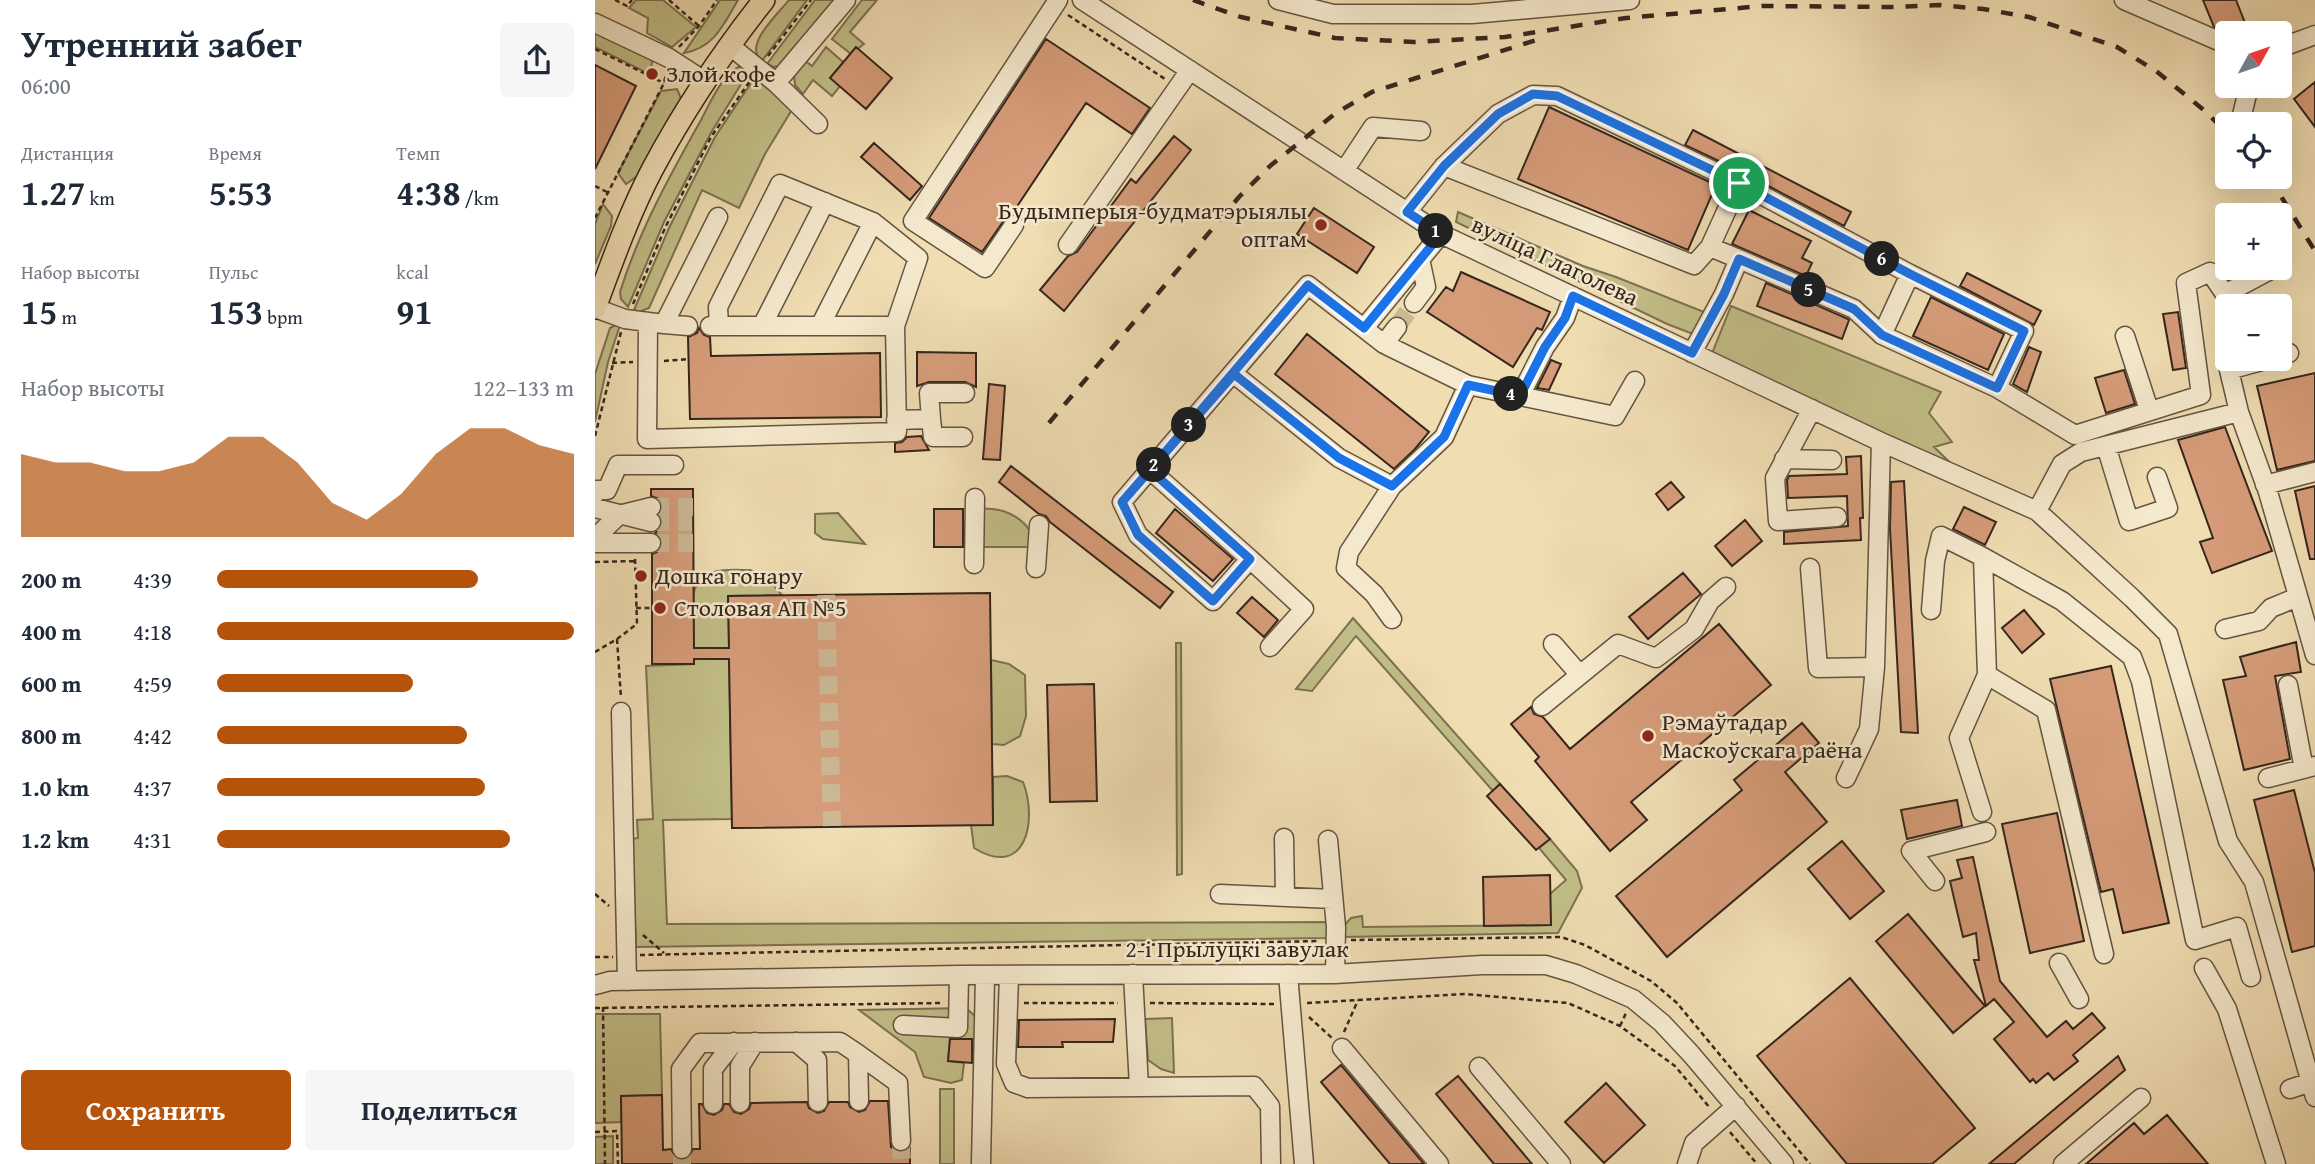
<!DOCTYPE html>
<html lang="ru">
<head>
<meta charset="utf-8">
<style>
	body { margin:0; font-family:"Gentium Book Plus",serif; background:#f6f6f7; color:#1f2937; height:100vh; display:flex; flex-direction:column; font-size:26px; white-space:nowrap }
	* { box-sizing:border-box; margin:0 }
	p { font-size:23px; color:#747a83 }
	.icon { flex:none; width:38px; height:38px; fill:none; stroke:currentColor; stroke-width:2; stroke-linecap:round; stroke-linejoin:round }
	.map { position:relative; flex:1; overflow:hidden }
	.panel { display:flex; flex-direction:column; background:#fff; width:595px }
	.panel>* { flex:none }
	.needle { width:46px; rotate:50deg }
	.buttons { position:absolute; left:1620px; top:21px; display:grid; gap:14px }
	.buttons a { display:grid; place-items:center; width:77px; height:77px; border-radius:7px; background:#fff; box-shadow:0 7px 28px #0002; font-size:35px }
	.pin { position:absolute; display:grid; place-items:center; width:60px; height:60px; color:#fff; margin:-30px; border:4px solid #fff; border-radius:50%; box-shadow:0 2px 7px #0007 }
	.km { position:absolute; width:35px; height:35px; margin:-18px; border-radius:50%; background:#222; color:#fff; font-size:19px; line-height:35px; text-align:center }
	.round { display:grid; place-items:center; flex:none; width:74px; height:74px; border-radius:7px; background:#f6f6f7 }
	.summary { display:flex; align-items:center; justify-content:space-between; height:119px; padding:0 21px }
	h1 { font-size:38px; font-weight:800; line-height:52px }
	.stats { display:grid; grid-template-columns:repeat(3,1fr); gap:10px; height:119px; padding:7px 21px }
	.stats div { display:grid; align-content:center }
	.stats b { font-size:35px; font-weight:800 }
	.stats small { font-size:19px; font-weight:400 }
	.stats p { font-size:19px }
	.chart { height:196px; padding:14px 21px }
	.chart p { display:flex; justify-content:space-between }
	.chart svg { width:100%; height:126px; margin-top:7px; fill:#b45309; opacity:.7 }
	.cta { display:flex; gap:14px; margin-top:auto; padding:14px 21px }
	.cta a { flex:1; height:80px; border-radius:7px; background:#b45309; color:#fff; font-size:28px; font-weight:800; line-height:80px; text-align:center }
	.cta a+a { background:#f6f6f7; color:#1f2937 }
	ul { padding:0 21px; list-style:none; font-size:23px }
	li { display:grid; grid-template-columns:112px 84px 1fr; align-items:center; height:52px }
	li i { height:18px; border-radius:9px; background:#b45309 }
	main { display:flex; flex:1; min-height:0 }
	.map>svg:first-child { display:block }
</style>
</head>
<body>
<main>
<section class="panel">
<div class="summary"><div><h1>Утренний забег</h1><p>06:00</p></div><a class="round"><svg class="icon" aria-label="share" viewBox="0 0 24 24"><path d="M12 15V3M7 8l5-5 5 5M5 13v7h14v-7"/></svg></a></div>
<div class="stats">
<div><p>Дистанция</p><b>1.27<small> km</small></b></div>
<div><p>Время</p><b>5:53</b></div>
<div><p>Темп</p><b>4:38<small> /km</small></b></div>
</div>
<div class="stats">
<div><p>Набор высоты</p><b>15<small> m</small></b></div>
<div><p>Пульс</p><b>153<small> bpm</small></b></div>
<div><p>kcal</p><b>91</b></div>
</div>
<div class="chart"><p><span>Набор высоты</span>122–133 m</p>
<svg viewBox="0 0 160 44" preserveAspectRatio="none"><path d="M0 44V15L10 18L20 18L30 21L40 21L50 18L60 9L70 9L80 18L90 32L100 38L110 29L120 15L130 6L140 6L150 12L160 15V44z"/></svg>
</div>
<ul>
<li><b>200 m</b>4:39<i style="width:73%"></i></li>
<li><b>400 m</b>4:18<i style="width:100%"></i></li>
<li><b>600 m</b>4:59<i style="width:55%"></i></li>
<li><b>800 m</b>4:42<i style="width:70%"></i></li>
<li><b>1.0 km</b>4:37<i style="width:75%"></i></li>
<li><b>1.2 km</b>4:31<i style="width:82%"></i></li>
</ul>
<div class="cta"><a>Сохранить</a><a>Поделиться</a></div>
</section>
<div class="map">
<svg width="1720" height="1164" viewBox="0 0 1720 1164">
	<rect width="100%" height="100%" fill="#f0ddb2"/>
	<filter id="stains"><feTurbulence type="fractalNoise" baseFrequency=".00286" numOctaves="4"/><feColorMatrix values="0 0 0 0 .2 0 0 0 0 .09 0 0 0 0 .02 0 0 0 .5 -.17"/></filter>
	<radialGradient id="worn" r=".72"><stop offset=".6" stop-color="#630" stop-opacity="0"/><stop offset="1" stop-color="#630" stop-opacity=".3"/></radialGradient>
	<path fill="#c2be87" stroke="#7c7252" stroke-width="2" d="M41,0H68L101,27L77,47L52,33L53,18L34,8Z
		M125,0H143C129,24 119,48 89,53Z
		M194,0H212L167,61C147,46 183,14 194,0Z
		M220,0H239L187,65L179,67L172,64Z
		M267,0H282L255,32L269,44L256,54L237,39Z
		M0,32L58,59L54,74L0,47Z
		M231,47L248,62L245,86L237,96L218,80L208,94L200,85L199,75L209,60L217,66Z
		M143,67H147L153,73L117,131L69,222L33,307L26,299L25,292C44,231 75,175 106,120C115,103 126,77 143,67Z
		M160,77L198,108L170,154L144,208L107,190L54,308L44,312L39,310L74,228L120,137Z
		M82,89L89,106L48,172L31,184L23,173L66,91Z
		M8,204L17,216L16,226L0,264V224Z
		M863,212L988,266L1021,277L1109,312L1098,334L1072,324L861,222Z
		M1136,306L1346,392L1334,413L1357,442L1339,447L1368,475L1116,356Z
		M26,322L13,362L0,422V374L15,328Z
		M375,508C385,509 398,508 408,511C424,516 441,530 437,547H375Z
		M243,513L270,544L228,539L220,533V514Z
		M155,570L172,577L187,595L133,596L134,648H99C98,627 90,587 111,575C123,568 142,570 155,570Z
		M758,618L905,784L898,791L761,636L717,691L701,689Z
		M581,643H586L587,874L582,875Z
		M99,659H134L137,819L68,820L72,924L732,922L735,927L734,938L41,947L37,839L43,838L42,820L58,819L51,666L99,664Z
		M396,660L414,664L430,675L431,716L425,736L409,745L397,744Z
		M412,776L428,782C443,820 431,880 379,848L376,825L398,824V777Z
		M955,839L982,871L987,888L963,933L748,937V927L756,918L767,916L768,927L955,925V894L971,880L944,848Z
		M371,1008L381,1017L380,1040L355,1038L353,1061L369,1063L367,1080L356,1083L329,1077L320,1052L264,1010Z
		M0,1014H65L67,1095L26,1096V1122L0,1123Z
		M577,1018L579,1073L566,1069L553,1060L550,1019Z
		M345,1089H359V1164H345Z
		M18,1136V1164H0V1137Z"/>
	<path fill="#d69c79" stroke="#35261d" stroke-width="2" d="M1608,0H1641L1650,23L1630,31L1619,27Z
		M451,39L555,108L537,134L491,103L417,214L410,219L387,252L334,218Z
		M261,47L297,78L271,109L235,78Z
		M0,65L41,86L0,169Z
		M1720,82V127L1699,99Z
		M954,107L1121,185L1093,250L923,179Z
		M1098,130L1256,212L1249,226L1149,173L1090,145Z
		M579,136L596,150L469,311L445,290L473,256L482,252L536,179L541,183Z
		M279,143L327,186L315,200L266,157Z
		M719,208L779,247L762,273L702,234Z
		M1154,210L1216,241L1207,258L1217,263L1211,276L1137,244Z
		M866,272L955,312L947,330L942,328L918,367L832,312L851,287L858,291Z
		M1372,273L1446,311L1439,325L1365,286Z
		M1171,283L1253,319L1254,320L1247,339L1162,306Z
		M1336,297L1409,334L1393,370L1318,336Z
		M1583,312L1591,368L1578,370L1568,314Z
		M104,328L109,335L115,337L116,356L285,353L286,417L95,419L93,337L102,333Z
		M712,334L834,432L820,449L799,469L680,374Z
		M1434,347L1446,352L1432,392L1418,384Z
		M322,352L381,353V387L370,382H334L322,386Z
		M956,360L966,364L954,390L942,388Z
		M1529,370L1540,404L1511,413L1500,378Z
		M1720,373V461L1682,470L1662,386Z
		M394,384L410,386L405,460L388,459Z
		M1630,427L1677,551L1617,573L1605,542L1618,538L1583,440Z
		M326,436L334,450L300,452V443L307,442L312,437Z
		M1266,456L1268,518H1265L1266,540L1189,544V532L1253,526L1252,496L1193,498L1192,480L1194,476L1252,474L1251,457Z
		M416,466L578,592L565,608L455,522L451,516L444,514L404,482Z
		M1309,481L1313,552L1323,733L1306,732L1295,529L1296,482Z
		M1076,482L1089,497L1073,510L1061,494Z
		M1720,486V559H1715L1700,491Z
		M56,489H98L99,648H134L133,596L395,593L398,825L137,828L134,659H99V664H57V554L62,552L67,544L65,537L60,533L67,525L64,514L67,505L64,499L56,496Z
		M1369,507L1401,522L1390,545L1358,529Z
		M339,509H368V547H339Z
		M580,509L638,559L618,581L561,533Z
		M1150,520L1167,541L1137,566L1120,546Z
		M1088,573L1106,594L1053,639L1034,617Z
		M657,597L683,620L669,637L642,613Z
		M1429,610L1449,634L1427,653L1407,628Z
		M1124,624L1176,685L1036,802L1052,820L1015,851L940,761L944,757L916,724L936,707L939,714L948,717L975,749Z
		M1701,642L1706,672L1680,676L1695,759L1649,770L1628,680L1651,676L1645,657Z
		M1516,666L1574,923L1528,933L1518,889L1506,892L1455,679Z
		M499,684L502,801L455,802L452,685Z
		M1207,723L1224,743L1190,772L1232,822L1072,957L1021,896L1147,790L1139,780Z
		M905,784L955,839L941,850L892,796Z
		M1699,790L1720,873V946L1697,952L1659,800Z
		M1362,800L1367,826L1312,839L1306,810Z
		M1462,813L1489,941L1435,953L1407,824Z
		M1247,841L1289,891L1255,919L1213,869Z
		M1378,857L1405,981L1452,1037L1471,1021L1478,1029L1497,1013L1510,1028L1478,1055L1483,1061L1459,1080L1453,1073L1441,1083L1438,1079L1435,1082L1399,1039L1419,1022L1399,999L1391,1006L1379,960H1384L1381,933L1368,937L1355,881L1367,878L1362,860Z
		M955,875L956,925L889,926L888,877Z
		M1313,914L1390,1006L1358,1033L1281,941Z
		M1255,978L1380,1128L1337,1164H1252L1162,1056Z
		M520,1019L518,1042H467L468,1047H423L424,1020Z
		M355,1039H377V1063L353,1061Z
		M1523,1056L1530,1070L1419,1164H1394Z
		M746,1065L829,1164H795L726,1082Z
		M863,1076L937,1164H899L841,1094Z
		M1011,1083L1050,1125L1009,1163L970,1122Z
		M67,1095L68,1150L76,1149L82,1159H92L98,1149H105L104,1104H107L112,1113L119,1115L127,1110L129,1104H134L139,1112L146,1114L154,1109L156,1103L212,1102L214,1108L223,1113L229,1111L234,1102H253L255,1107L264,1112L270,1110L275,1101H293L296,1147L306,1152L315,1148V1164H27L26,1096Z
		M1572,1115L1613,1164H1491L1539,1123L1549,1134Z"/>
	<g fill="none" stroke-linecap="round" stroke-linejoin="round">
		<path stroke="#cbb894" stroke-width="18" stroke-dasharray="18 9" stroke-linecap="butt" d="M802,327L819,303
			M56,507H98
			M56,522H97
			M56,543H98
			M231,595L237,826
			M306,1141L307,1164
			M87,1164V1149"/>
		<defs>
			<path id="minor" d="M487,0L846,234L1286,442L1442,511L1537,598L1573,634L1633,841L1659,882L1720,1097
				M683,0L738,14H877L1035,0
				M1529,0L1633,45
				M0,23L74,58L111,82
				M134,45L181,83L223,124
				M1685,48L1720,35
				M181,83L251,0
				M1647,115L1654,86
				M849,166L1099,265L1115,247
				M749,171L778,127L826,131
				M1144,183L1315,274L1429,331L1402,388
				M812,212L849,166L903,114L938,95L962,96L1144,183L1115,247L1144,259L1129,294L1097,353
				M419,225L390,268L318,221L463,0
				M473,245L595,70
				M1144,259L1259,309L1287,335L1402,388L1480,435L1606,395L1591,283L1615,272L1630,294L1679,268
				M819,303L831,287L825,259
				M0,308L30,319L69,324L123,217
				M53,323L52,439L302,432L300,326L323,258L278,222L185,184L123,307L124,326
				M69,324L93,326
				M115,326H300
				M167,326L230,202
				M225,326L278,222
				M769,328L846,234
				M1287,335L1315,274
				M1530,336L1554,410
				M789,344L873,385L925,396L950,347L970,318L978,296
				M1685,356L1694,353
				M639,374L744,458L797,486L849,437L873,385
				M925,396L1020,416L1040,381
				M1217,409L1180,478L1183,521L1242,517
				M1644,412L1634,370L1674,359
				M336,419L338,437H368
				M301,420L336,419L334,393H370
				M1511,446L1534,521L1573,508L1562,477
				M1189,459L1237,460
				M555,470L655,559
				M1670,485L1720,472
				M797,486L754,552L751,568L779,594L797,619
				M0,494L1,490H12L23,465H79
				M0,508L56,522
				M1442,511L1467,464L1486,452L1644,412L1673,492L1720,655
				M0,538L24,515L56,507
				M0,543H56
				M1388,557L1467,601L1537,657L1546,681L1600,940L1642,927L1656,977
				M379,564L380,498
				M441,568L444,525
				M1215,568L1223,668L1280,667L1286,442
				M1336,610L1340,561L1346,536L1388,557L1392,675L1364,738L1387,812
				M1630,629L1664,621L1676,608L1703,597
				M958,644L985,675L1023,644L1061,658L1099,629L1115,601L1131,587
				M675,647L709,609L655,559L618,601L543,535L527,502L713,285L789,344L802,327
				M1392,675L1451,710L1509,954
				M1693,685L1709,769
				M947,706L985,675
				M26,712L32,981
				M1251,778L1274,729L1280,667
				M1673,778L1720,766
				M689,838L690,897
				M733,840L741,927L740,974
				M1340,881L1316,851L1391,832
				M625,894L738,899
				M1464,963L1484,999
				M1609,968L1632,1009L1681,1164
				M538,974L544,1087
				M693,974L709,1164
				M414,976L411,1064L419,1083L433,1088L659,1086L675,1106L676,1164
				M0,985L15,981L364,975L740,974L887,965H951L981,974L1038,999L1067,1023L1096,1054L1189,1164
				M308,1025L363,1028L364,975
				M201,1042L222,1060L223,1102
				M747,1048L844,1164
				M263,1054L303,1083L306,1141
				M884,1067L966,1164
				M1695,1089L1716,1082
				M145,1103V1066L160,1042
				M118,1104V1069L139,1042
				M87,1149L86,1069L105,1043L245,1042L263,1054L264,1101
				M386,1164L390,976
				M1092,1164L1099,1143L1141,1106
				M1468,1164L1546,1098"/>
			<path id="major" d="M0,308C17,262 34,214 57,170C89,110 127,53 169,0"/>
		</defs>
		<use href="#minor" stroke="#645442" stroke-width="21"/>
		<use href="#major" stroke="#35261d" stroke-width="24"/>
		<path stroke="#35261d" stroke-width="2.5" stroke-dasharray="5 3.5" stroke-linecap="butt" d="M20,0L32,6L37,0
			M74,0L104,26
			M473,15L570,79
			M84,47L104,26L122,0
			M0,49L69,83
			M173,56L216,0
			M0,186L12,192
			M0,218L69,83L71,74
			M38,304L70,228L116,137L155,81
			M69,361L94,359
			M17,363L38,362
			M0,436L26,332
			M0,562L40,561
			M41,608H57
			M22,639L26,698
			M0,652L22,639L42,624L40,558
			M0,894L14,906
			M48,935L69,953
			M756,940L966,937L990,945L1056,981L1082,1003L1215,1164
			M45,955L724,941
			M0,957H18
			M429,1003H523
			M555,1003L681,1004
			M712,1003L870,994L973,1003L1025,1026L1080,1066L1115,1108
			M8,1007L10,1164
			M0,1008L348,1003
			M714,1017L737,1038
			M1025,1026L1031,1013
			M749,1032L763,1000
			M0,1132L22,1131L23,1164
			M1135,1132L1162,1164"/>
		<use href="#minor" stroke="#f5e9cd" stroke-width="18"/>
		<use href="#major" stroke="#f0ddb2" stroke-width="21"/>
		<path stroke="#35261d" stroke-width="4.5" stroke-dasharray="12 12" stroke-linecap="butt" d="M598,0L646,17L740,38L819,42L910,37L1031,18L1167,6L1298,7L1344,5L1388,9L1434,17L1522,47L1561,71L1610,111L1633,134
			M1674,177L1720,251
			M454,423L644,197L675,166L741,113L777,92L951,37"/>
	</g>
	<g fill="none" stroke-linecap="round" stroke-linejoin="round">
		<defs>
			<path id="route" d="M1144,183L962,96L938,94L903,114L849,166L812,212L846,234L769,328L713,285L555,470L655,559L618,601L543,535L527,502L639,374L744,458L797,486L849,437L873,385L925,396L950,347L970,318L978,296L1097,353L1129,294L1144,259L1259,309L1287,335L1402,388L1429,331L1315,274L1144,183"/>
		</defs>
		<use href="#route" stroke="#fff" stroke-width="14"/>
		<use href="#route" stroke="#1a73e8" stroke-width="9"/>
	</g>
	<g fill="#8f2418" stroke="#f5e9cd" stroke-width="2.5">
		<circle cx="57" cy="74" r="7"/>
		<circle cx="726" cy="225" r="7"/>
		<circle cx="46" cy="576" r="7"/>
		<circle cx="65" cy="608" r="7"/>
		<circle cx="1053" cy="736" r="7"/>
	</g>
	<g text-anchor="middle" stroke-width="5" stroke-linejoin="round" paint-order="stroke">
		<g font-size="24" fill="#35261d" stroke="#f5e9cd" text-anchor="start">
			<text x="71" y="82">Злой кофе</text>
			<text x="712" y="219" text-anchor="end">Будымперыя-будматэрыялы<tspan x="712" dy="28">оптам</tspan></text>
			<text x="60" y="584">Дошка гонару</text>
			<text x="79" y="616">Столовая АП №5</text>
			<text x="1067" y="730">Рэмаўтадар<tspan x="1067" dy="28">Маскоўскага раёна</tspan></text>
		</g>
		<g font-size="24" fill="#35261d" stroke="#f5e9cd">
			<text transform="translate(960 261) rotate(25)" y="8">вуліца Глаголева</text>
			<text x="642" y="957">2-і Прылуцкі завулак</text>
		</g>
	</g>
	<rect width="100%" height="100%" filter="url(#stains)"/>
	<rect width="100%" height="100%" fill="url(#worn)"/>
</svg>
<div class="buttons">
<a><svg class="needle" viewBox="-14 -14 28 28"><path d="M0-13l5 13h-10z" fill="#e53935"/><path d="M0 13l5-13h-10z" fill="#747a83"/></svg></a>
<a><svg class="icon" aria-label="locate" viewBox="0 0 24 24"><circle cx="12" cy="12" r="6"/><path d="M12 2v4M12 18v4M2 12h4M18 12h4"/></svg></a>
<a>+</a>
<a>−</a>
</div>
<div class="pin" style="left:1144px;top:183px;background:#1e9e55"><svg class="icon" aria-label="arrive" viewBox="0 0 24 24"><path d="M6 21V4h12l-3 4 3 4H6"/></svg></div>
<b class="km" style="left:841px;top:231px">1</b>
<b class="km" style="left:559px;top:465px">2</b>
<b class="km" style="left:594px;top:425px">3</b>
<b class="km" style="left:916px;top:394px">4</b>
<b class="km" style="left:1214px;top:290px">5</b>
<b class="km" style="left:1287px;top:259px">6</b>
</div>
</main>
</body>
</html>
